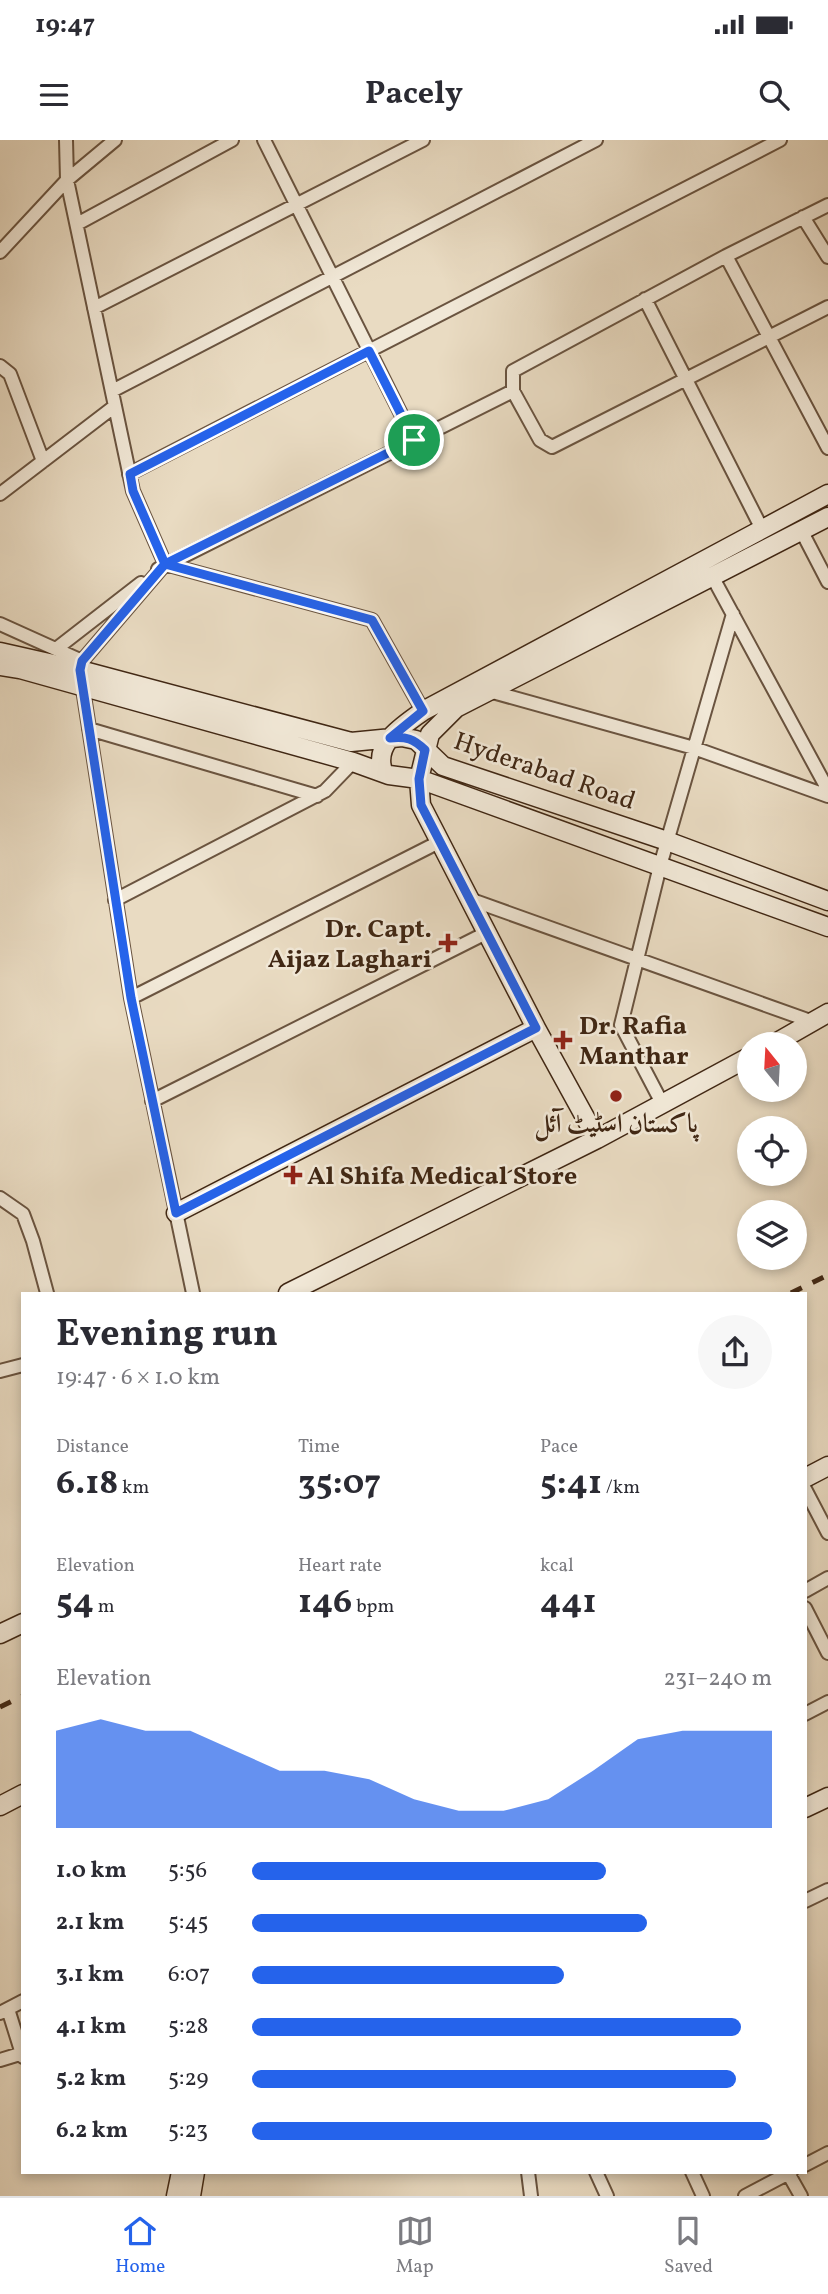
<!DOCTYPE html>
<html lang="en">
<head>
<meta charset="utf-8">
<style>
	body { margin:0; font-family:Vollkorn,Amiri,serif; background:#f7f7f7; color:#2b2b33; height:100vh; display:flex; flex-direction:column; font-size:26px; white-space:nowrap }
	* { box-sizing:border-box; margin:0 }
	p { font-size:23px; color:#7c7c81 }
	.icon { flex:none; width:38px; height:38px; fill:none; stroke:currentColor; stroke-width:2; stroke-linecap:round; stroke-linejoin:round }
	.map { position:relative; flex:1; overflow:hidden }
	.drawer { position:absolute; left:21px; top:1152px; width:786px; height:882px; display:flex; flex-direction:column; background:#fff; border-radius:0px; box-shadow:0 4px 10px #0003 }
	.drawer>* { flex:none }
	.needle { width:46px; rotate:342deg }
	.controls { position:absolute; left:737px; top:892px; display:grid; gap:14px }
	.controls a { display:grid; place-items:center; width:70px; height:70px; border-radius:50%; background:#fff; box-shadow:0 4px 10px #0003; font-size:35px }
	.pin { position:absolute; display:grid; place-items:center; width:60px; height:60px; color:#fff; margin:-30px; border:4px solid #fff; border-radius:50%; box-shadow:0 2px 7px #0007 }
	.round { display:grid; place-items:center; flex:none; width:74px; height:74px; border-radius:37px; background:#f7f7f7 }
	.head { display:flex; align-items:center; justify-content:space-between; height:119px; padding:0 35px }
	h1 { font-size:38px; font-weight:700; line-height:52px }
	.figures { display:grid; grid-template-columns:repeat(3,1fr); gap:10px; height:119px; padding:7px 35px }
	.figures div { display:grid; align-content:center }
	.figures b { font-size:35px; font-weight:700 }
	.figures small { font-size:19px; font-weight:400 }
	.figures p { font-size:19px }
	.chart { height:196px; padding:14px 35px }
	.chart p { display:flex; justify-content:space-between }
	.chart svg { width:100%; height:126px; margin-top:7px; fill:#2563eb; opacity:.7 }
	ul { padding:0 35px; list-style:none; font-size:23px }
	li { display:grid; grid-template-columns:112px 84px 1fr; align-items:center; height:52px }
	li i { height:18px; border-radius:9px; background:#2563eb }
	.status { display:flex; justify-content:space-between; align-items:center; height:49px; padding:0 35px; background:#fff; direction:ltr }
	.status svg { height:19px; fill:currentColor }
	header { display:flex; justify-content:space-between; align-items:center; height:91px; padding:0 35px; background:#fff; font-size:32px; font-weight:700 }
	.tabs { display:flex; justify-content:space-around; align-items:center; height:98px; border-top:2px solid #e1e1e2; background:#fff; font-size:19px; color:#7c7c81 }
	.tabs a { display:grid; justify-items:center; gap:4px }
	.tabs .selected { color:#2563eb }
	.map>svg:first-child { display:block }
</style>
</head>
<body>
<div class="status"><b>19:47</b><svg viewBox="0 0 49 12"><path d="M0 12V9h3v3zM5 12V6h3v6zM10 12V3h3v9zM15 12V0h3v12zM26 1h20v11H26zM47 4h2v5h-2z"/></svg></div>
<header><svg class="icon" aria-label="menu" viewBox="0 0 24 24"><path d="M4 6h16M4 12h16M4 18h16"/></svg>Pacely<svg class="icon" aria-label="search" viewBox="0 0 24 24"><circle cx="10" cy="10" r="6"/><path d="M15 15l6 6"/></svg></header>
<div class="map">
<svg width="828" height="2056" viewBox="0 0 828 2056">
	<rect width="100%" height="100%" fill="#e9dbc2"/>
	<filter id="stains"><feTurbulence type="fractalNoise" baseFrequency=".00286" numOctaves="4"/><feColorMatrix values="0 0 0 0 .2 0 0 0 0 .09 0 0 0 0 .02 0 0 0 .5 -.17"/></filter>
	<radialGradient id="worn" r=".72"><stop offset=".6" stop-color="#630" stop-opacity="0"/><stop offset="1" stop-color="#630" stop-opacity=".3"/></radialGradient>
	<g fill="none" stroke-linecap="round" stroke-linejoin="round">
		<defs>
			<path id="street" d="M115,0L67,40L133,351L165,424L82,521L80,530L131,858L193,1153
				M264,0L414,300
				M803,77L828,117
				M77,84L232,0
				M0,112L67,40L66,0
				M726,116L828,308
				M645,159L762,389
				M94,168L423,0
				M0,226L10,234L43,321
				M112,251L596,0
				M513,251V231L726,116L828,65
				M129,334L780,0
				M0,354L115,266
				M801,390L828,442
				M165,424L372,480L423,571
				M158,429L513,251L540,300L552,307L828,167
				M712,436L828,650
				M0,484L82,521
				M56,509L141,443
				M489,551L694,608L828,656
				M89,589L317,656
				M115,760L325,651L353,622
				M472,760L813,882
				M131,858L441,701
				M152,961L488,792
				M663,965L621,885L660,726L733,474
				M0,1058L23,1074L33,1101L47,1153
				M0,1231L23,1225
				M805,1349L828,1393
				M805,1451L828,1438
				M805,1468L828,1513
				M805,1574L828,1562
				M805,1761L828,1750
				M8,1869L23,1917
				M0,1873L23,1861
				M0,1920L23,1913
				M805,2025L828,2013
				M528,2032L531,2056
				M596,2032L607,2056
				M692,2032L703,2056
				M788,2033L801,2056
				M745,2056L791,2032"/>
			<path id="secondary" d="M0,512L80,530L351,602L402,597L416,600L443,626L667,701L828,761
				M0,526L20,529L353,622L389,635L419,639L828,787
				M383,631C373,603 403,586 423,571L828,354
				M772,905L828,873
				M597,999L749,917
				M176,1073L536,888
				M288,1153L597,999L536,888L421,665L419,639L430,594L456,568L828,377
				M805,1338L828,1326
				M0,1494L23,1483
				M0,1666L23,1654
				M805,1668L828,1657
				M176,2056L181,2032
				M191,2056L195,2032"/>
		</defs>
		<use href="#street" stroke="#6a5440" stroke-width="16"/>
		<use href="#secondary" stroke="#402714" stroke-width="21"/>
		<use href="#street" stroke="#f1e8d7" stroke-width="12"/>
		<use href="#secondary" stroke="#f1e8d7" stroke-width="18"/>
		<path stroke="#402714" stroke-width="5" stroke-dasharray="12 12" stroke-linecap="butt" d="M791,1153L828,1135
			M0,1567L23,1556"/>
	</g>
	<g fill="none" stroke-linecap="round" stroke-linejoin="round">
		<defs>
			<path id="route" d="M414,300L165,424L82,521L80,530L131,858L176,1073L536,888L421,665L419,639L425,610C414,599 406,596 390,598L423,571L372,480L165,424L133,351L130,334L369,211L414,300"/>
		</defs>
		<use href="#route" stroke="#fff" stroke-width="14"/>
		<use href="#route" stroke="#2563eb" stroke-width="9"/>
	</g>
	<g fill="#8f2418" stroke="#f1e8d7" stroke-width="2.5">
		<path d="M444.5 792.5h7v7h7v7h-7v7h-7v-7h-7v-7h7z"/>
		<path d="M559.5 889.5h7v7h7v7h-7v7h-7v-7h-7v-7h7z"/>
		<circle cx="616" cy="956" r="7"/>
		<path d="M289.5 1024.5h7v7h7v7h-7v7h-7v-7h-7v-7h7z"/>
	</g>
	<g text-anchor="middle" stroke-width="5" stroke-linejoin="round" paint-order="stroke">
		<g font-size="26" fill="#402714" stroke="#f1e8d7">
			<text transform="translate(545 630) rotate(19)" y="9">Hyderabad Road</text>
		</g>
		<g font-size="26" font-weight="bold" fill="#402714" stroke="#f1e8d7" text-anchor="start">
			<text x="432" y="797" text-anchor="end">Dr. Capt.<tspan x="432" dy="30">Aijaz Laghari</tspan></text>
			<text x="579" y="894">Dr. Rafia<tspan x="579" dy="30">Manthar</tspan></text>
			<text x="616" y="992" text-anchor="middle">پاکستان اسٹیٹ آئل</text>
			<text x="307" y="1044">Al Shifa Medical Store</text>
		</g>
	</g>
	<rect width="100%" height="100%" filter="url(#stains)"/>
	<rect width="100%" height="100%" fill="url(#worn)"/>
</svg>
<div class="controls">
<a><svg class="needle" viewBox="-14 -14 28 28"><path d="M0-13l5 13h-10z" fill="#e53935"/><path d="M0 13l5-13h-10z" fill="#7c7c81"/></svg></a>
<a><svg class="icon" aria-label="locate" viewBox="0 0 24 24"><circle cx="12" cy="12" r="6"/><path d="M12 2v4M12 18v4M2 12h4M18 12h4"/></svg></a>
<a><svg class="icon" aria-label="layers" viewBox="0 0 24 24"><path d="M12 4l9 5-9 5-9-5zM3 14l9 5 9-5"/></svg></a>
</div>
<div class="pin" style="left:414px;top:300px;background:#1e9e55"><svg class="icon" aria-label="arrive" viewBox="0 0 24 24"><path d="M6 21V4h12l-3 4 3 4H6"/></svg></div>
<section class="drawer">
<div class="head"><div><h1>Evening run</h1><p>19:47 · 6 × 1.0 km</p></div><a class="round"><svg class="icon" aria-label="share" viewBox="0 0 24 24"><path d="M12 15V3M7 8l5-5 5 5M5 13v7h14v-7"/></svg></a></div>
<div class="figures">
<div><p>Distance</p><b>6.18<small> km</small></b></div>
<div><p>Time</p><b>35:07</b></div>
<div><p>Pace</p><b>5:41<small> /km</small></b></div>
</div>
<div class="figures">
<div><p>Elevation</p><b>54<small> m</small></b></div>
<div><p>Heart rate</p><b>146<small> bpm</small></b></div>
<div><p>kcal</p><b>441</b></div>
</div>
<div class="chart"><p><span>Elevation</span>231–240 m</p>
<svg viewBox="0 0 160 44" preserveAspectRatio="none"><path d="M0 44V10L10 6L20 10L30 10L40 17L50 24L60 24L70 27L80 34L90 38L100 38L110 34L120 24L130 13L140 10L150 10L160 10V44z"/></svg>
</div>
<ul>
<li><b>1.0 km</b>5:56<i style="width:68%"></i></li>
<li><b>2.1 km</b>5:45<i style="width:76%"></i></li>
<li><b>3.1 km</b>6:07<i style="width:60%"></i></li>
<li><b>4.1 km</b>5:28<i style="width:94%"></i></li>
<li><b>5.2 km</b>5:29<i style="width:93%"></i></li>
<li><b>6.2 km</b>5:23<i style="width:100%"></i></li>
</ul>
</section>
</div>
<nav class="tabs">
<a class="selected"><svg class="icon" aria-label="home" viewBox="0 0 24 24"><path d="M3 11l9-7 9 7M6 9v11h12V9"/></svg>Home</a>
<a><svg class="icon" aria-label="map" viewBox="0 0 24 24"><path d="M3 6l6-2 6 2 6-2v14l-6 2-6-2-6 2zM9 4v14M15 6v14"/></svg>Map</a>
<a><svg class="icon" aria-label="saved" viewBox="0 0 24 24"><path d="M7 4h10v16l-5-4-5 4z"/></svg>Saved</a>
</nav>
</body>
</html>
